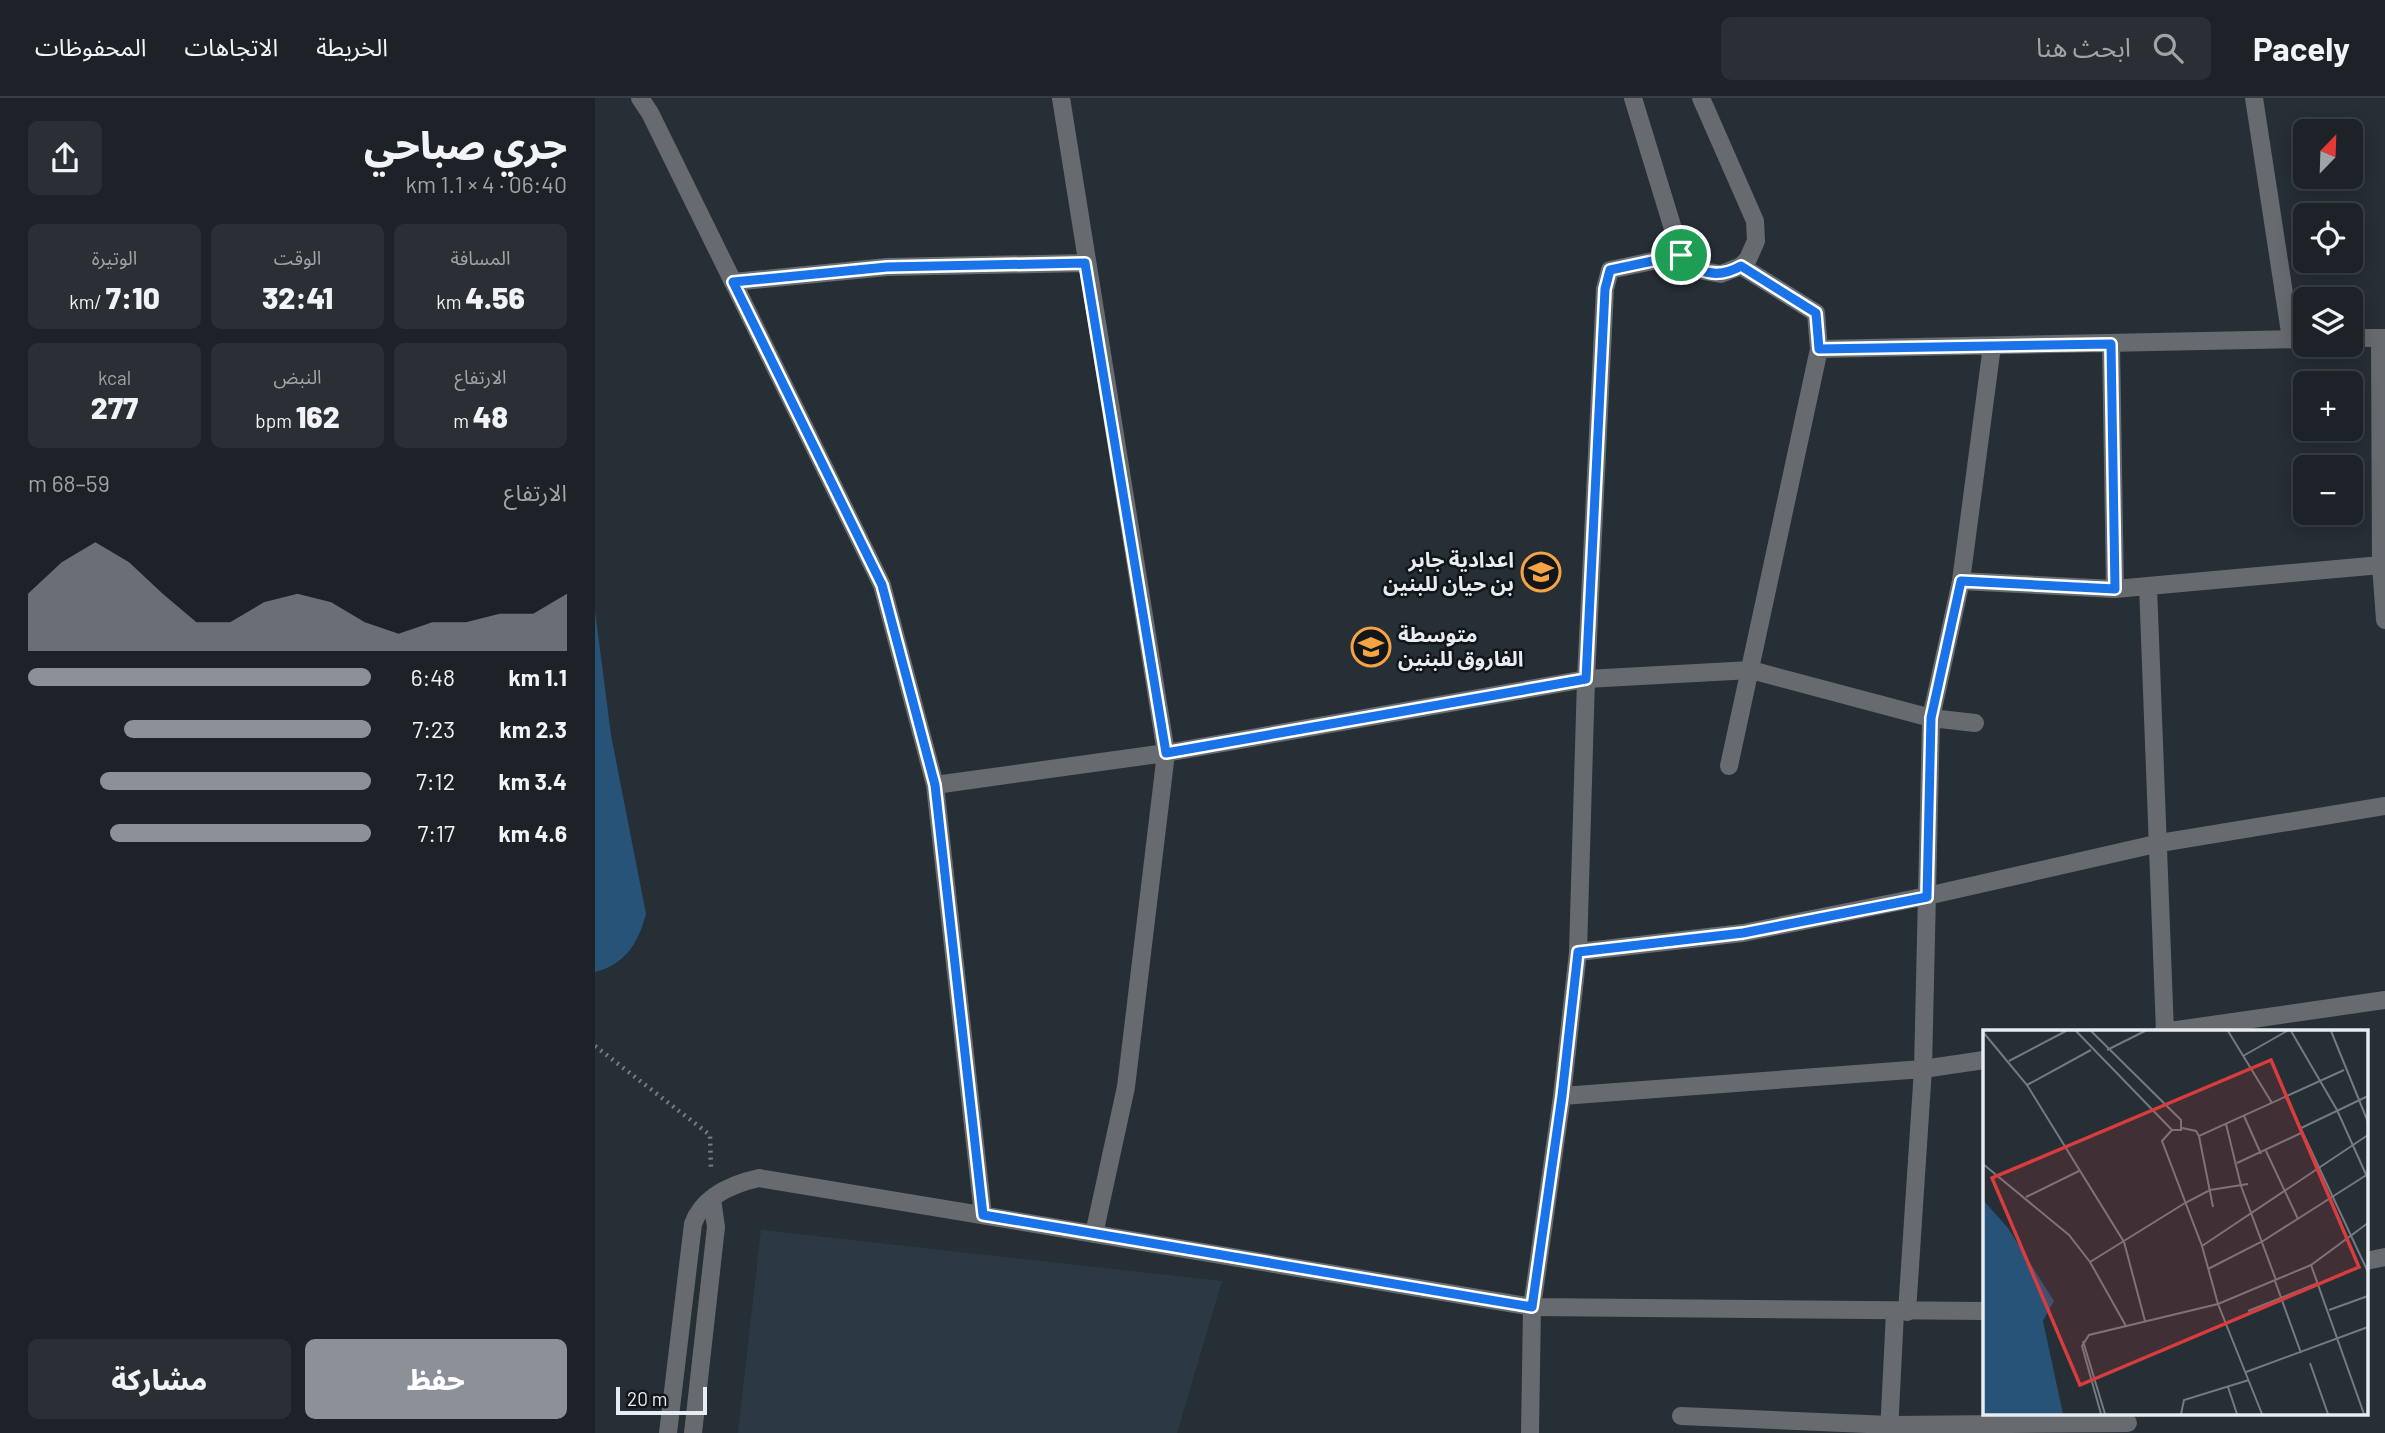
<!DOCTYPE html>
<html lang="ar">
<head>
<meta charset="utf-8">
<style>
	body { margin:0; font-family:Barlow,"Noto Sans Arabic",sans-serif; background:#292f34; color:#f1f3f6; direction:rtl; height:100vh; display:flex; flex-direction:column; font-size:26px; white-space:nowrap }
	* { box-sizing:border-box; margin:0 }
	p { font-size:23px; color:#a0a4a8 }
	.icon { flex:none; width:38px; height:38px; fill:none; stroke:currentColor; stroke-width:2; stroke-linecap:round; stroke-linejoin:round }
	.map { position:relative; flex:1; overflow:hidden; direction:ltr }
	.sheet { display:flex; flex-direction:column; background:#1c2228; width:595px }
	.sheet>* { flex:none }
	.needle { width:46px; rotate:23deg }
	.fabs { position:absolute; left:1698px; top:21px; display:grid; gap:14px }
	.fabs a { display:grid; place-items:center; width:70px; height:70px; border-radius:10px; background:#1c2228; box-shadow:0 4px 18px #0003,0 0 0 2px #3a3f45; font-size:35px }
	.scale { position:absolute; left:21px; bottom:18px; width:91px; box-sizing:border-box; padding-left:7px; border:4px solid #e7edf2; border-top:0; font-size:19px; line-height:24px; white-space:nowrap; color:#e7edf2; -webkit-text-stroke:5px #121619; paint-order:stroke }
	.pin { position:absolute; display:grid; place-items:center; width:60px; height:60px; color:#fff; margin:-30px; border:4px solid #fff; border-radius:50%; box-shadow:0 2px 7px #0007 }
	.round { display:grid; place-items:center; flex:none; width:74px; height:74px; border-radius:10px; background:#292f34 }
	.overview { display:flex; align-items:center; justify-content:space-between; height:119px; padding:0 28px }
	h1 { font-size:38px; font-weight:800; line-height:52px }
	.stats { display:grid; grid-template-columns:repeat(3,1fr); gap:10px; height:119px; padding:7px 28px }
	.stats div { display:grid; align-content:center; border-radius:10px; background:#292f34; text-align:center }
	.stats b { font-size:30px; font-weight:800 }
	.stats small { font-size:19px; font-weight:400 }
	.stats p { font-size:19px }
	.chart { height:196px; padding:14px 28px }
	.chart p { display:flex; justify-content:space-between }
	.chart svg { width:100%; height:126px; margin-top:7px; fill:#8c9099; opacity:.7 }
	.cta { display:flex; gap:14px; margin-top:auto; padding:14px 28px }
	.cta a { flex:1; height:80px; border-radius:10px; background:#8c9099; color:#fff; font-size:28px; font-weight:800; line-height:80px; text-align:center }
	.cta a+a { background:#292f34; color:#f1f3f6 }
	ul { padding:0 28px; list-style:none; font-size:23px }
	li { display:grid; grid-template-columns:112px 84px 1fr; align-items:center; height:52px }
	li i { height:18px; border-radius:9px; background:#8c9099 }
	header { display:flex; align-items:center; gap:42px; box-sizing:border-box; height:98px; padding:0 35px; background:#1c2228; border-bottom:2px solid #3a3f45 }
	header strong { font-size:33px }
	nav { display:flex; gap:38px; margin-inline-start:auto; font-size:24px }
	.search { width:490px; height:63px; background:#292f34; display:flex; align-items:center; gap:18px; box-sizing:border-box; padding:0 24px; border-radius:10px; color:#a0a4a8; font-size:26px }
	main { display:flex; flex:1; min-height:0 }
	.map>svg:first-child { display:block }
</style>
</head>
<body>
<header>
<strong>Pacely</strong>
<div class="search"><svg class="icon" aria-label="search" viewBox="0 0 24 24"><circle cx="10" cy="10" r="6"/><path d="M15 15l6 6"/></svg>ابحث هنا</div>
<nav><a>الخريطة</a><a>الاتجاهات</a><a>المحفوظات</a></nav>
</header>
<main>
<div class="map">
<svg width="1790" height="1335" viewBox="0 0 1790 1335">
	<rect width="100%" height="100%" fill="#262e36"/>
	<path fill="#2c3945" d="M166,1132L627,1183L582,1335H143Z"/>
	<path fill="#275379" d="M0,513L16,637L51,816C43,845 31,866 0,874Z"/>
	<g fill="none" stroke-linecap="round" stroke-linejoin="round">
		<path stroke="#757c83" stroke-width="4.5" stroke-dasharray="2 5" stroke-linecap="butt" d="M0,948L115,1037L116,1072"/>
		<path stroke="#676b6f" stroke-width="18" d="M466,0L571,655L531,989L499,1136
			M1659,0L1696,241
			M1146,168L1221,215L1224,251L1710,241
			M138,184L292,169L490,165
			M1755,240H1790
			M1785,240L1786,467L1790,522
			M1516,246L1520,491
			M1366,483L1520,491L1786,467
			M1553,488L1570,934
			M1134,668L1224,251
			M340,687L571,655L991,581L1156,572L1336,620L1380,625
			M983,854L1148,835L1332,798L1565,745L1790,708
			M1568,934L1790,902
			M967,998L1328,971L1389,962
			M1312,1214L1328,971L1336,620L1366,483L1397,248
			M1086,1318L1295,1327L1533,1325
			M935,1335L937,1209
			M1294,1335L1300,1214"/>
		<path stroke="#676b6f" stroke-width="18" d="M45,0L55,15L287,487L340,687L388,1117
			M1038,0L1086,157L1103,172L1126,176L1146,168L1153,161L1161,143L1160,123L1106,0
			M1771,1163L1790,1159
			M937,1209L967,998L983,854L991,581L1010,191L1015,172L1086,157
			M73,1335L98,1126C108,1098 137,1086 164,1080L937,1209L1389,1213
			M98,1335L121,1129L117,1101"/>
	</g>
	<g fill="none" stroke-linecap="round" stroke-linejoin="round">
		<defs>
			<path id="route" d="M1086,157C1103,176 1123,181 1146,168L1221,215L1224,251L1516,246L1520,491L1366,483L1336,620L1332,799L1148,835L983,854L967,998L937,1209L388,1117L340,687L287,487L138,184L292,169L490,165L571,655L991,581L1010,191L1015,172Z"/>
		</defs>
		<use href="#route" stroke="#fff" stroke-width="14"/>
		<use href="#route" stroke="#1a73e8" stroke-width="9"/>
	</g>
	<defs>
		<symbol id="school-ring" viewBox="-11 -11 22 22"><circle r="9.5" fill="#121619" stroke="#f4a345" stroke-width="1.5"/><path d="M0-5L7-2L0 1L-7-2ZM-4 1L0 2.5L4 1V4Q0 6-4 4Z" fill="#f4a345"/></symbol>
	</defs>
	<g fill-rule="evenodd">
		<use href="#school-ring" x="924" y="452" width="44" height="44"/>
		<use href="#school-ring" x="754" y="527" width="44" height="44"/>
	</g>
	<g text-anchor="middle" stroke-width="5" stroke-linejoin="round" paint-order="stroke">
		<g font-size="21" font-weight="bold" fill="#e7edf2" stroke="#121619" text-anchor="end">
			<text x="919" y="469">اعدادية جابر<tspan x="919" dy="24">بن حيان للبنين</tspan></text>
			<text x="803" y="544" text-anchor="start">متوسطة<tspan x="803" dy="24">الفاروق للبنين</tspan></text>
		</g>
	</g>
	<g transform="translate(1388 932)">
		<rect width="385" height="385" fill="#262e36"/>
		<path d="M0,170L25,198L71,271L60,291L80,384H0Z" fill="#275379"/>
		<path fill="none" stroke="#737a81" stroke-width="2" d="M93,1L189,100H198V90L108,1M245,1L289,73M308,1L354,80L385,149M348,1L385,92M0,2L44,55L141,212L162,291M124,20L162,1M260,26L304,1M26,31L83,1M44,55L108,20M303,67L385,242M261,86L278,124M243,94L258,156L293,250M199,98L213,101L216,106L361,40M316,99L385,66M189,100L179,111L219,216L235,274L279,384M216,106L230,177M283,121L315,189M254,133L318,103M0,134L86,205L107,232L143,296M43,167L96,141M219,216L385,105M107,232L202,173L227,160L265,154M328,235L381,384M225,239L280,211L385,144M292,251L318,323M346,280L385,266M265,281L335,253M100,311L122,384M327,333L345,384M263,342L385,297M245,357L254,384M118,384L99,316L106,305L235,274L328,235L385,193M198,384L201,370L266,350"/>
		<path fill="#d83c3c" fill-opacity="0.15" stroke="#d83c3c" stroke-width="3.5" d="M288,30L376,237L97,355L9,148Z"/>
		<rect width="385" height="385" fill="none" stroke="#e7edf2" stroke-width="3.5"/>
	</g>
</svg>
<div class="fabs">
<a><svg class="needle" viewBox="-14 -14 28 28"><path d="M0-13l5 13h-10z" fill="#e53935"/><path d="M0 13l5-13h-10z" fill="#a0a4a8"/></svg></a>
<a><svg class="icon" aria-label="locate" viewBox="0 0 24 24"><circle cx="12" cy="12" r="6"/><path d="M12 2v4M12 18v4M2 12h4M18 12h4"/></svg></a>
<a><svg class="icon" aria-label="layers" viewBox="0 0 24 24"><path d="M12 4l9 5-9 5-9-5zM3 14l9 5 9-5"/></svg></a>
<a>+</a>
<a>−</a>
</div>
<div class="scale">20 m</div>
<div class="pin" style="left:1086px;top:157px;background:#1e9e55"><svg class="icon" aria-label="arrive" viewBox="0 0 24 24"><path d="M6 21V4h12l-3 4 3 4H6"/></svg></div>
</div>
<section class="sheet">
<div class="overview"><div><h1>جري صباحي</h1><p>06:40 · 4 × 1.1 km</p></div><a class="round"><svg class="icon" aria-label="share" viewBox="0 0 24 24"><path d="M12 15V3M7 8l5-5 5 5M5 13v7h14v-7"/></svg></a></div>
<div class="stats">
<div><p>المسافة</p><b>4.56<small> km</small></b></div>
<div><p>الوقت</p><b>32:41</b></div>
<div><p>الوتيرة</p><b>7:10<small> /km</small></b></div>
</div>
<div class="stats">
<div><p>الارتفاع</p><b>48<small> m</small></b></div>
<div><p>النبض</p><b>162<small> bpm</small></b></div>
<div><p>kcal</p><b>277</b></div>
</div>
<div class="chart"><p><span>الارتفاع</span>59–68 m</p>
<svg viewBox="0 0 160 44" preserveAspectRatio="none"><path d="M0 44V24L10 13L20 6L30 13L40 24L50 34L60 34L70 27L80 24L90 27L100 34L110 38L120 34L130 34L140 31L150 31L160 24V44z"/></svg>
</div>
<ul>
<li><b>1.1 km</b>6:48<i style="width:100%"></i></li>
<li><b>2.3 km</b>7:23<i style="width:72%"></i></li>
<li><b>3.4 km</b>7:12<i style="width:79%"></i></li>
<li><b>4.6 km</b>7:17<i style="width:76%"></i></li>
</ul>
<div class="cta"><a>حفظ</a><a>مشاركة</a></div>
</section>
</main>
</body>
</html>
